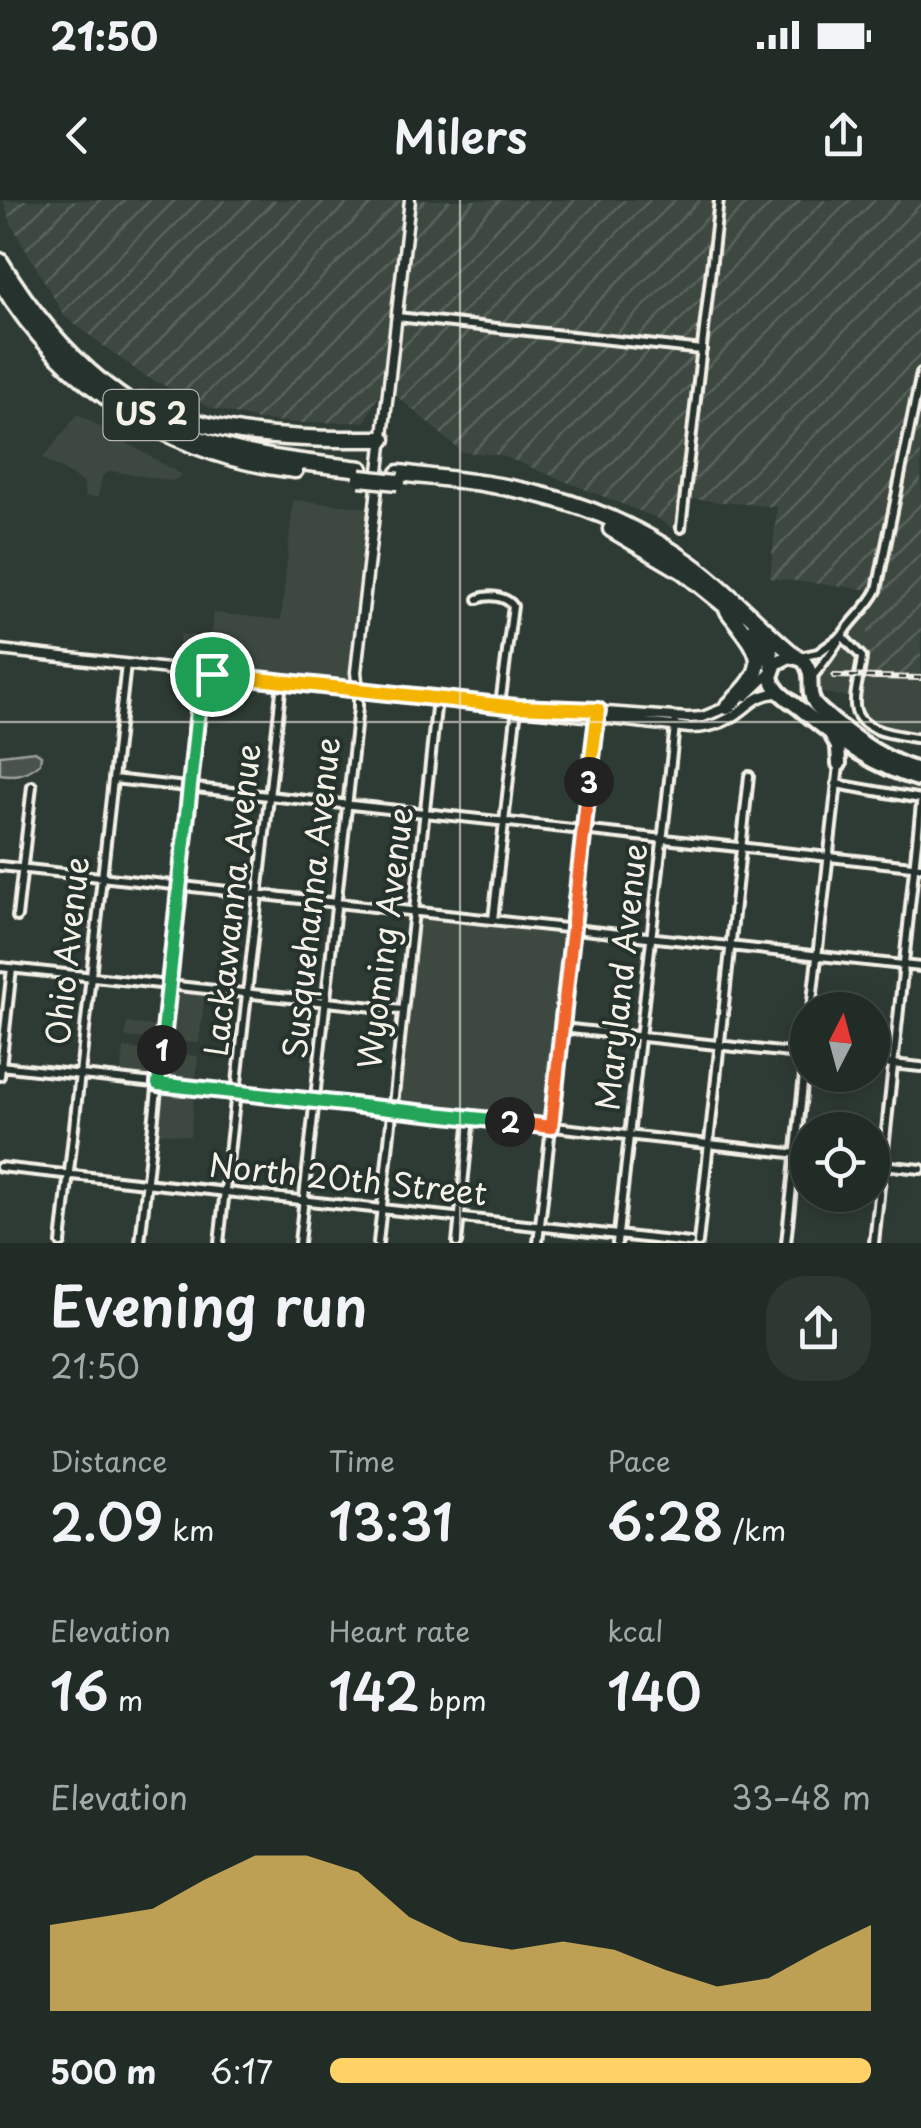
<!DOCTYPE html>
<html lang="en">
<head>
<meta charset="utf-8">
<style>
	body { margin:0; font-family:"Playpen Sans",sans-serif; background:#2e3833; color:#f1f3f6; height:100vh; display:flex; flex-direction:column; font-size:38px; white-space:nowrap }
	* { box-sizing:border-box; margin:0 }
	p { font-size:32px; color:#a2a7a7 }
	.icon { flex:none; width:55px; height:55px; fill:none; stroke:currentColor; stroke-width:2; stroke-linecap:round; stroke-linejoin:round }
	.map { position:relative; height:1043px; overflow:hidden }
	.drawer { display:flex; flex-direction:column; background:#222c27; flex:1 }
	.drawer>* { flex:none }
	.needle { width:65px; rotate:6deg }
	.fabs { position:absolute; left:790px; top:792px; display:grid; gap:20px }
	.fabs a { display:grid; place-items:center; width:100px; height:100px; border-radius:50%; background:#222c27; box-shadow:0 5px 25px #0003,0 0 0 2px #3f4844; font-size:50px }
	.pin { position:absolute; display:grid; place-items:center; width:85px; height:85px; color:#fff; margin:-42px; border:5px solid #fff; border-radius:50%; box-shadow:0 2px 10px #0007 }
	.km { position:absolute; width:50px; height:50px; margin:-25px; border-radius:50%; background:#222; color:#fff; font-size:28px; line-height:50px; text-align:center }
	.round { display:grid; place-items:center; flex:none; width:105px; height:105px; border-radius:40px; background:#2e3833 }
	.overview { display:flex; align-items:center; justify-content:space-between; height:170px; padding:0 50px }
	h1 { font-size:55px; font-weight:600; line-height:75px }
	.stats { display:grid; grid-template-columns:repeat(3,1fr); gap:15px; height:170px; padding:10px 50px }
	.stats div { display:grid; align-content:center }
	.stats b { font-size:50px; font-weight:600 }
	.stats small { font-size:28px; font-weight:400 }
	.stats p { font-size:28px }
	.chart { height:280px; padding:20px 50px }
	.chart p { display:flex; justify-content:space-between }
	.chart svg { width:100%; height:180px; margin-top:10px; fill:#ffd166; opacity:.7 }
	ul { padding:0 50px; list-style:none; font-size:32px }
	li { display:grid; grid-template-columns:160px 120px 1fr; align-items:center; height:75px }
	li i { height:25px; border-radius:12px; background:#ffd166 }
	.status { display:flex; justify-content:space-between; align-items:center; height:70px; padding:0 50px; background:#222c27; direction:ltr }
	.status svg { height:28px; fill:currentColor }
	header { display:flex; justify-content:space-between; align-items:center; height:130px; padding:0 50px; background:#222c27; font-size:45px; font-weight:600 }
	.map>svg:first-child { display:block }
</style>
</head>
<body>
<div class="status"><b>21:50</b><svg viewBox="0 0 49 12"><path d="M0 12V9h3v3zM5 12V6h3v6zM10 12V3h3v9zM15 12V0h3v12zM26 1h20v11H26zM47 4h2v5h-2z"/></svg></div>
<header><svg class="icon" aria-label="back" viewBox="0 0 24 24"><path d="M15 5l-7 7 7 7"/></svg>Milers<svg class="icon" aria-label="share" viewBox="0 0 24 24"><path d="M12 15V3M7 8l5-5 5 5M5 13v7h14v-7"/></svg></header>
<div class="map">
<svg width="921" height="1043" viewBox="0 0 921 1043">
	<defs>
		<pattern id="industrial-furrows" width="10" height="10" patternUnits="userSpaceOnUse" patternTransform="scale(2.5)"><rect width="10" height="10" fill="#3c4841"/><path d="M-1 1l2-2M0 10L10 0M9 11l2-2" fill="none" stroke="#59635c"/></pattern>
		<pattern id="forest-crowns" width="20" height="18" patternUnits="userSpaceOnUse" patternTransform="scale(2.5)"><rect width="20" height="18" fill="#48524c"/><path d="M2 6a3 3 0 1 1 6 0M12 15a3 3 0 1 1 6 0" fill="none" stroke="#636b66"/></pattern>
	</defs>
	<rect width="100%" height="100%" fill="#2e3b34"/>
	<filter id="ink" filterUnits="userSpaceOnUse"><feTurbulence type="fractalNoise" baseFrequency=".01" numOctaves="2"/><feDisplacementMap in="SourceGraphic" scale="20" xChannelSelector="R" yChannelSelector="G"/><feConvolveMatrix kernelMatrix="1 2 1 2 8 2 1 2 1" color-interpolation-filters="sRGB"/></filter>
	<g filter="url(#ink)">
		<path fill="#3c4841" d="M78,214L182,275L173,281L110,271L102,276L98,297H85L84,283L43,258Z
			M293,300L372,308L352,476L349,481L177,463L180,434L210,438L214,413L281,420Z
			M875,402L856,478L904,474L921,469V535L871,523L861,512L858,498L815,492L818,475Z
			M415,711L573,729L551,927L392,909Z
			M175,789L176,792L205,795L199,843L125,837L127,823L167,828L172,792Z
			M124,848L198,856L190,936L156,932L160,891L163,887L167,890L168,878L163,880L161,875L154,874L149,878L121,873Z"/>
		<path fill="url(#industrial-furrows)" d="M3,0H405L383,192H380L365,222L298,223L257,220L209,207L143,175L65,117L12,25Z
			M413,0H921V469L904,474L856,478L875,402L880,391L770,378L777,307L682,298L678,331L654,317L500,255L462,252L392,192Z"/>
		<path fill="url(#forest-crowns)" stroke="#9ea29a" stroke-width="2.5" d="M35,551L41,555L40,563C27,574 16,577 0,574V555Z"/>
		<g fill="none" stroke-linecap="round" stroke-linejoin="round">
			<defs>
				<path id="minor" d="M397,117L702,150
					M681,328L719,0
					M478,399C489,394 506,396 513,406L500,505
					M842,436L862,457C861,473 854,489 855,505C856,533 900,535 921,539
					M799,457L818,453L840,437
					M813,476C824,463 833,450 842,436C852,419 868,408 877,390L921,173
					M113,579L921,667
					M836,584L921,599
					M0,666L921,767
					M17,717L32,586
					M493,720L517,507
					M0,767L402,810
					M811,810L839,565
					M562,828L808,855
					M872,862L921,867
					M0,866L808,955
					M0,876L12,768
					M872,964L921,969
					M0,967L690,1043
					M61,1043L126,464
					M140,1043L203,473
					M219,1043L282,482
					M299,1043L358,508V490
					M378,1043L437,499
					M457,1043L470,917
					M538,1043L597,516
					M617,1043L676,517
					M698,1043L749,576
					M786,1043L808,838
					M874,1043L921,604"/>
				<path id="tertiary" d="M0,450L690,528C704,528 718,525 730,518C750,507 754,493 780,493
					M358,490L356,472L410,0
					M746,496L771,472
					M551,508L688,518L703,517L730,506"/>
				<path id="trunk" d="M832,536L838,547L839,564
					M921,571C887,561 860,543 832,520C827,515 819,510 815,504C805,489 817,476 803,460L790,456L776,463L771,477C775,493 790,500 803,511C840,542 874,567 921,580"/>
				<path id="motorway" d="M0,61C54,151 129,222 232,249C274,260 318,264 361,269
					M0,81C63,187 172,256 295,270
					M144,201C216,240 303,239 383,239
					M399,273C448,279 497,283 545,296C596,309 647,333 691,364C729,391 759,427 795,456
					M611,329L684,372L737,415
					M753,430L769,448L773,467
					M727,507C773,464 763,456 728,411"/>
			</defs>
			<use href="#minor" stroke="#f4f1e8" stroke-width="14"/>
			<use href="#tertiary" stroke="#f4f1e8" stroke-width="15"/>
			<use href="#trunk" stroke="#f4f1e8" stroke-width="20"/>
			<use href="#motorway" stroke="#f4f1e8" stroke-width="21"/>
			<use href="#minor" stroke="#26332d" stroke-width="6"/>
			<use href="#tertiary" stroke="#26332d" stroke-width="8"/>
			<use href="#trunk" stroke="#26332d" stroke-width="12"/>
			<use href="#motorway" stroke="#26332d" stroke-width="14"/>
			<defs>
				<path id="rail" d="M834,476L921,478"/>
			</defs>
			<use href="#rail" stroke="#f4f1e8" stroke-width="6"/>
			<use href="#rail" stroke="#26332d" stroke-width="2.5" stroke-dasharray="8" stroke-linecap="butt"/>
			<defs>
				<path id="motorway-bridge" d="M360,278L398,282"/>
			</defs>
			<use href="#motorway-bridge" stroke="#f4f1e8" stroke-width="21" stroke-linecap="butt"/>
			<use href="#motorway-bridge" stroke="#26332d" stroke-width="14"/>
		</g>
	</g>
	<g fill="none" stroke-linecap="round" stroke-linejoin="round" filter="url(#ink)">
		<defs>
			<path id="split-1" d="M162,850L202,473L212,474"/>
			<path id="split-2" d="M162,850L158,884L510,922"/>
			<path id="split-3" d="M510,922L551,927L589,582"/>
			<path id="split-4" d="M212,474L517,507L598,510L589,582"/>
		</defs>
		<use href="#split-1" stroke="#fff" stroke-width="20"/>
		<use href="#split-2" stroke="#fff" stroke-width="20"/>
		<use href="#split-3" stroke="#fff" stroke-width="20"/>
		<use href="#split-4" stroke="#fff" stroke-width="20"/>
		<use href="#split-1" stroke="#22a559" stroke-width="12"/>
		<use href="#split-2" stroke="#22a559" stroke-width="12"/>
		<use href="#split-3" stroke="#f0652b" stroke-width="12"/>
		<use href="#split-4" stroke="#f5b400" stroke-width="12"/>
	</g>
	<path fill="none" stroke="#f4f1e8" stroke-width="2.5" stroke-opacity="0.55" d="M460,0V1043M0,522H921"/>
	<g text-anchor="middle" stroke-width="8" stroke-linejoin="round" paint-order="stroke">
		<rect fill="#26332d" stroke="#b6b8b0" stroke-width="2.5" x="103.5" y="190" width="95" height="50" rx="8"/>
		<g font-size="30" font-weight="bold" fill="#f4f1e8">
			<text x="151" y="225">US 2</text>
		</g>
		<g font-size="32" fill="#f4f1e8" stroke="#26332d">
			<text transform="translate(312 698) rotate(-84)" y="11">Susquehanna Avenue</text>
			<text transform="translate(233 700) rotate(-84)" y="11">Lackawanna Avenue</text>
			<text transform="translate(386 738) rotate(-83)" y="11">Wyoming Avenue</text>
			<text transform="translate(68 751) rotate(-84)" y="11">Ohio Avenue</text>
			<text transform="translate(622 777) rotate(-84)" y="11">Maryland Avenue</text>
			<text transform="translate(348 980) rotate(6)" y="11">North 20th Street</text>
		</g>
	</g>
</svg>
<div class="fabs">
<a><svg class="needle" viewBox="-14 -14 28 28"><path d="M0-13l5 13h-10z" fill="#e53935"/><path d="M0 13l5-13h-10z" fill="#a2a7a7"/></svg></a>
<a><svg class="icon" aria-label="locate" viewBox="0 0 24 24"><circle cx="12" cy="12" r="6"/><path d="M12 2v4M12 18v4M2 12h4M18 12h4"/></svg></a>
</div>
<div class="pin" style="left:212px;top:474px;background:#1e9e55"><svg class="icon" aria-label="arrive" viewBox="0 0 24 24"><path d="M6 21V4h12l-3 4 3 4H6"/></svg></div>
<b class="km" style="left:162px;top:850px">1</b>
<b class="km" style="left:510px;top:922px">2</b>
<b class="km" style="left:589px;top:582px">3</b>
</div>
<section class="drawer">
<div class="overview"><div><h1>Evening run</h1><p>21:50</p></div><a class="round"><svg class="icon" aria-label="share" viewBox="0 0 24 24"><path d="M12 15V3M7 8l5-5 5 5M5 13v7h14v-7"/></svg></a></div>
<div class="stats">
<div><p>Distance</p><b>2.09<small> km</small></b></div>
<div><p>Time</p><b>13:31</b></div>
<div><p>Pace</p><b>6:28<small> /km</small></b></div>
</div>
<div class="stats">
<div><p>Elevation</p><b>16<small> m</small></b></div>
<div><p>Heart rate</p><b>142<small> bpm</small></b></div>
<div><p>kcal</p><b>140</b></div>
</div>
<div class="chart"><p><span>Elevation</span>33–48 m</p>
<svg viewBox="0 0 160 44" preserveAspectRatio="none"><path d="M0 44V23L10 21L20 19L30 12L40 6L50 6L60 10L70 21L80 27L90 29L100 27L110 29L120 34L130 38L140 36L150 29L160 23V44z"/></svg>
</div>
<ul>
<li><b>500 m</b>6:17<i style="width:100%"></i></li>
</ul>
</section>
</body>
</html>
